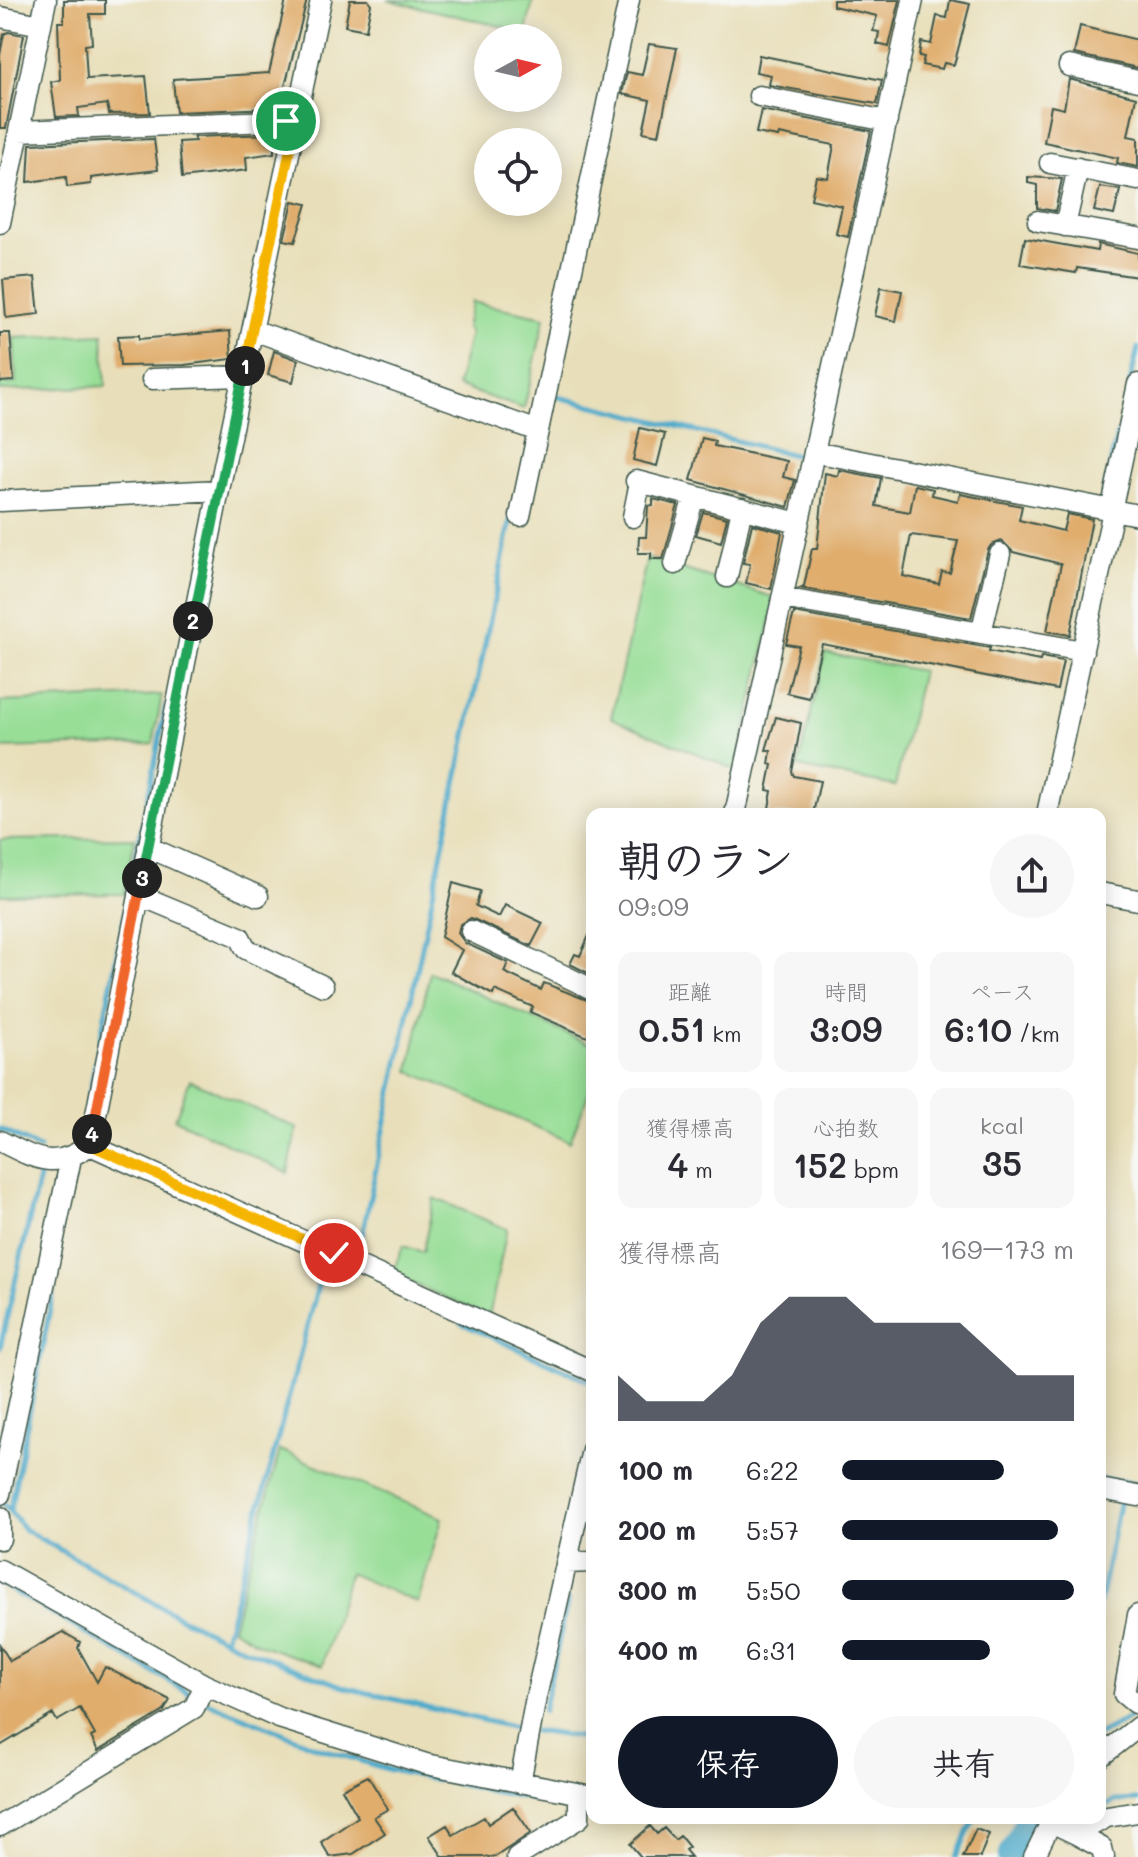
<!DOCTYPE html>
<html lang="ja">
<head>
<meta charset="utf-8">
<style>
	body { margin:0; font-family:Mali,"Klee One",sans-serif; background:#f7f7f7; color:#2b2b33; height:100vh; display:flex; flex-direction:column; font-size:30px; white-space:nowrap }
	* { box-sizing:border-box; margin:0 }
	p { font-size:26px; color:#7c7c81 }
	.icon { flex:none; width:44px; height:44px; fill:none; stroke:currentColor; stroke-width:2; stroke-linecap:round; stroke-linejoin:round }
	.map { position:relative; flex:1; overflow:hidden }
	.panel { position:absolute; left:586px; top:808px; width:520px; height:1016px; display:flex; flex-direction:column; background:#fff; border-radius:16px; box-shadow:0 4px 20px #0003 }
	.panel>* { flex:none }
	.needle { width:52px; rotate:82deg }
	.tools { position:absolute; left:474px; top:24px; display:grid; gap:16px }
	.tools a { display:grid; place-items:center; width:88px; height:88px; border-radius:50%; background:#fff; box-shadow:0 4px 20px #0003; font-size:40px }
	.pin { position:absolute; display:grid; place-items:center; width:68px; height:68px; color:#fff; margin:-34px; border:4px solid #fff; border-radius:50%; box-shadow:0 2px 8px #0007 }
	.km { position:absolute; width:40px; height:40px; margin:-20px; border-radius:50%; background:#222; color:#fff; font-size:22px; line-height:40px; text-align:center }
	.round { display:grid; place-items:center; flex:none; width:84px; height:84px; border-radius:42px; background:#f7f7f7 }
	.overview { display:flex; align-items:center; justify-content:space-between; height:136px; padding:0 32px }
	h1 { font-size:44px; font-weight:600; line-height:60px }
	.metrics { display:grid; grid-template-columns:repeat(3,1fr); gap:12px; height:136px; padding:8px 32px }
	.metrics div { display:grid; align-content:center; border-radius:16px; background:#f7f7f7; text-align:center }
	.metrics b { font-size:34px; font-weight:600 }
	.metrics small { font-size:22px; font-weight:400 }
	.metrics p { font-size:22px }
	.chart { height:224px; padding:16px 32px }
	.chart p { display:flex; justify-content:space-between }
	.chart svg { width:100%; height:144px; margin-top:8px; fill:#111827; opacity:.7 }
	.primary-button { display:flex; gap:16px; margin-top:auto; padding:16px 32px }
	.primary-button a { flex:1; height:92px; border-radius:48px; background:#111827; color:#fff; font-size:32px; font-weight:600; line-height:92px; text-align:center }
	.primary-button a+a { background:#f7f7f7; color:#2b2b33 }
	ul { padding:0 32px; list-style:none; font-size:26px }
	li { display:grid; grid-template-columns:128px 96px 1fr; align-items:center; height:60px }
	li i { height:20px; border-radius:10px; background:#111827 }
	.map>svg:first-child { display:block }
</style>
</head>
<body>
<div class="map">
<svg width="1138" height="1857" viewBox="0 0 1138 1857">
	<rect width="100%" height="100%" fill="#f6f6f2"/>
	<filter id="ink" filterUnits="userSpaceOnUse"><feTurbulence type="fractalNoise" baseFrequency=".0125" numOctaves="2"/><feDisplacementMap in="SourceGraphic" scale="16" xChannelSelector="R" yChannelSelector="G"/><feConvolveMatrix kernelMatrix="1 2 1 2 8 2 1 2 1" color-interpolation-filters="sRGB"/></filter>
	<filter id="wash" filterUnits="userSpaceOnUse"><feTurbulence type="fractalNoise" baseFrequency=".006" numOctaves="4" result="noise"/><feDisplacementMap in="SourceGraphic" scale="32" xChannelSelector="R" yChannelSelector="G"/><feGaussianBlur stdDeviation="1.8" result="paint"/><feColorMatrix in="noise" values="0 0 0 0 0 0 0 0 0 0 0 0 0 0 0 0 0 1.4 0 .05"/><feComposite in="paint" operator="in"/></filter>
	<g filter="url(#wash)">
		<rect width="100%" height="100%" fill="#e8dfba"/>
		<path fill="#98de97" stroke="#5c8e66" stroke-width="2" d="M388,0H533L526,32Z
			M472,302L545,317L524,409L457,386L470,333L466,327Z
			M103,334L106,386L0,391V384L16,383L14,338Z
			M647,558L776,598L736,770L611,718Z
			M825,653L922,671L895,786L798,767Z
			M162,695L153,744L0,748V702Z
			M135,838L124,894L0,895V840Z
			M430,972L592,1045V1084L570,1142L409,1071Z
			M190,1080L297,1128L288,1173L175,1119Z
			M434,1198L507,1229L489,1317L392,1274L403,1246L423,1252Z
			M280,1450L442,1518L418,1603L349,1573L322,1666L261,1645L232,1628Z"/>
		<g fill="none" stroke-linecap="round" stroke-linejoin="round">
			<path stroke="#4daacb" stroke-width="5" d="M1130,382L1138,348
				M550,395L798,456
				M1102,503L1117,434
				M0,1129L39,1148
				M82,1132L166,706
				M357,1260L512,514
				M461,1323L591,1382
				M0,1348L41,1169
				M1100,1479L1138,1483
				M0,1499L25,1530L181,1618L243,1648L347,1688L524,1730
				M10,1510L54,1289
				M0,1583L193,1695
				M1100,1602L1120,1499
				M225,1639L325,1259
				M202,1700L319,1748L390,1770L575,1808
				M543,1711L568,1600
				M534,1731L592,1739
				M1100,1734L1138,1713
				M1100,1808L1115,1801L1138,1800
				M709,1818H747
				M1072,1818H1081
				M956,1857L975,1818"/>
			<path stroke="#4daacb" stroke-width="32" d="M1014,1857L1032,1818"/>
		</g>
		<g id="blocks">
			<path fill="#e0ad6d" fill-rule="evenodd" d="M64,0H105V14H90L92,44L85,45L87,79L146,76L150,113L109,114L107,104L78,108L79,116L56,117L51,82L60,80L58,22H64Z
				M286,0H307L285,86L286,104L270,105L271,108L176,112L173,79L269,73Z
				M350,0H368L371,4L366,30L345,26Z
				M833,0H900L889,47L877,44L879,32L873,31L877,16L833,6Z
				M950,0L970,4L954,65L944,63L942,69L922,65L924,57L919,56L921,42L931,44L937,16L947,18Z
				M1080,26L1138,40V68L1074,54Z
				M8,32L24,35L6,128H0V55L4,34Z
				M649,44L677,48L659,135L643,132L650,100L622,94L627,72L642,75Z
				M759,55L882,80L877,104L769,85L771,75L756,72Z
				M1069,79L1136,97L1128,136L1138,138V167L1117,163L1118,158L1044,142L1051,106L1064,109Z
				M761,110L871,131L848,237L836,234L842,206L811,199L816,176L828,178L834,145L779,134L778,137L756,133Z
				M274,134V153L246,157L247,170L182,178L179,142L195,141L194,137Z
				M154,139L158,170L91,178V184L67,187L66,177L28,182L30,144Z
				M1028,177L1062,179L1055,211L1037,208V185L1028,183Z
				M1100,187L1120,190L1114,215L1094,211Z
				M293,201L307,204L295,242L284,240Z
				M1025,238L1097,251L1098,244L1138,253V277L1077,268L1076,273L1020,264Z
				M35,277L39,314L6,318L3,280Z
				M881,287L902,291L896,321L875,316Z
				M230,331L232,359L184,365L120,366L118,336L139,335V339Z
				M0,333H10L14,381L0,382Z
				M274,351L298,360L293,382L268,375Z
				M640,428L665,434L657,466L633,460Z
				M702,438L715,441L714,446L787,461L783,477L795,480L788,507L691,480Z
				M839,470L881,478L876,506L910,512L915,485L933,489L932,495L958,501L960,494L1022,506L1019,520L1063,531L1067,514L1092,519L1070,635L1047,631L1061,564L1013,552L1002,541L991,545L988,550L971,618L800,588L804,586L812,549H817L825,473L838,476ZM911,535L958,541L950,573L942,572L939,584L903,576Z
				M653,499L678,505L663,559H651V553H638L639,537H646L648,506L653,505Z
				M703,512L727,518L721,542L696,535Z
				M752,524L782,532L771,589L746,583L750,564L743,563Z
				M794,613L990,648L989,651L1040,661L1041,657L1063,661L1057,690L822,644L809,698L787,693L799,646L786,644Z
				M776,717L801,723L792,772L794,776L820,781L813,814H768L772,791L767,790L772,765L769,764L771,751L766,750Z
				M453,883L480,891L476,906L499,917L505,905L543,923L531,946L471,918L460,925L458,933L465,943L508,963L504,972L541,990L544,983L592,1002V1039L530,1012L533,1007L495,990L493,995L451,972L462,950L441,937Z
				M592,929V975L570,964L575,954L580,956Z
				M63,1632L80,1642L78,1648L97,1682L105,1667L170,1700L164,1711L98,1751L91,1737L95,1735L80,1708L57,1721L53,1714L0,1746V1645L10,1661Z
				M368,1776L388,1809L374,1817L385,1833L353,1854L330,1857L321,1842L358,1817L342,1789Z
				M513,1807L531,1833L495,1857H443L429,1836L447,1825L453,1835L484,1817L488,1824Z
				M650,1826L657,1834L664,1828L675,1840L680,1836L689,1847L685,1850L691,1857H641L630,1844Z
				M976,1829L989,1834L980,1857H963Z"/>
		</g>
	</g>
	<g filter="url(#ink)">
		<use href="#blocks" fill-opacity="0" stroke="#3d5548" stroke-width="2"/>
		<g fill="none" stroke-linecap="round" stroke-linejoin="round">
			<defs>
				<path id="minor" d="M0,17L41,25
					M1069,66L1138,81
					M759,96L887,121
					M19,131L296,120
					M1050,163L1138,180
					M1038,221L1138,238
					M0,223L46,0
					M1065,226L1078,168
					M253,330L538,431
					M152,379L243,376
					M814,452L1138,515
					M636,481L798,523
					M0,501L219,490
					M1111,511L1138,384
					M520,516L629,0
					M633,517L640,482
					M675,564L694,496
					M727,577L742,508
					M782,598L1083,651
					M981,633L1000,554
					M735,814L913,0
					M1047,814L1113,511
					M148,847L258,896
					M1100,893L1138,900
					M139,895L240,937L246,949L323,986
					M471,931L592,989
					M0,1141C36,1159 54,1171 90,1145L219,490L321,0
					M90,1145L592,1371
					M1100,1489L1138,1496
					M0,1494L71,1158
					M0,1517V1539
					M566,1563L592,1562
					M0,1570L205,1685L279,1718L426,1764L592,1796
					M1138,1615L1124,1694L1135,1703L1138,1701
					M1100,1757L1138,1727
					M520,1783L536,1697L592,1450
					M1051,1822L1076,1834L1107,1817L1138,1812
					M0,1826L194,1708L205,1685
					M1076,1834L1102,1848L1104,1857
					M517,1857L579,1818V1796
					M1034,1857L1053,1818"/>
			</defs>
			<use href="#minor" stroke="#3d5548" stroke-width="23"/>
			<use href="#minor" stroke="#fff" stroke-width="20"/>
		</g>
	</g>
	<g fill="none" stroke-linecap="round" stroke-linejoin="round" filter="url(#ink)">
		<defs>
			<path id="split-1" d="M245,366L296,120L286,121"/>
			<path id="split-2" d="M193,621L245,366"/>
			<path id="split-3" d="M142,878L193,621"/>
			<path id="split-4" d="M92,1134L142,878"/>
			<path id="split-5" d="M92,1134L90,1145L334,1253"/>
		</defs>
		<use href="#split-1" stroke="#fff" stroke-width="16"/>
		<use href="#split-2" stroke="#fff" stroke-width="16"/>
		<use href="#split-3" stroke="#fff" stroke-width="16"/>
		<use href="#split-4" stroke="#fff" stroke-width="16"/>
		<use href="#split-5" stroke="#fff" stroke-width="16"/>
		<use href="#split-1" stroke="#f5b400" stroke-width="10"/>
		<use href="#split-2" stroke="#22a559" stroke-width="10"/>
		<use href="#split-3" stroke="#22a559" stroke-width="10"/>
		<use href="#split-4" stroke="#f0652b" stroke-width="10"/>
		<use href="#split-5" stroke="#f5b400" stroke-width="10"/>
	</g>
</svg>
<div class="tools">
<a><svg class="needle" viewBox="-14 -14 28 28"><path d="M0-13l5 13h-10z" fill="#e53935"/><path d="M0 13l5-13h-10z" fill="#7c7c81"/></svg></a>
<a><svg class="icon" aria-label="locate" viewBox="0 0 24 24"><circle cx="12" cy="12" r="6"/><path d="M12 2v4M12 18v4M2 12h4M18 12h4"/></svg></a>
</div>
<div class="pin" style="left:286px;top:121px;background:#1e9e55"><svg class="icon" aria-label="arrive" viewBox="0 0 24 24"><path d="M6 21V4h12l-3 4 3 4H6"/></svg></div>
<div class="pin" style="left:334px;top:1253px;background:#d93025"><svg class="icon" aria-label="check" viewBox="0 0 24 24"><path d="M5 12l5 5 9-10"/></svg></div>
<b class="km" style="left:245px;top:366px">1</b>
<b class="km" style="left:193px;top:621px">2</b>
<b class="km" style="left:142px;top:878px">3</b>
<b class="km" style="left:92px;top:1134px">4</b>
<section class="panel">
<div class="overview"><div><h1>朝のラン</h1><p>09:09</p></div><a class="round"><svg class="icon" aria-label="share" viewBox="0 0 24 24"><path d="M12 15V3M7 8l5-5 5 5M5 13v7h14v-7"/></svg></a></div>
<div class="metrics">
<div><p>距離</p><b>0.51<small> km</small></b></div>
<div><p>時間</p><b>3:09</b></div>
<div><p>ペース</p><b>6:10<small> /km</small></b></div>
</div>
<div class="metrics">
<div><p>獲得標高</p><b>4<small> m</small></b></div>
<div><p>心拍数</p><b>152<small> bpm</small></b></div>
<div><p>kcal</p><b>35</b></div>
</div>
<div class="chart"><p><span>獲得標高</span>169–173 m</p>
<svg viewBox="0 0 160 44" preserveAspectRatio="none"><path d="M0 44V30L10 38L20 38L30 38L40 30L50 14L60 6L70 6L80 6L90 14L100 14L110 14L120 14L130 22L140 30L150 30L160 30V44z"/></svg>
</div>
<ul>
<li><b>100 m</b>6:22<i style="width:70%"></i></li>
<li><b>200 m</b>5:57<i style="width:93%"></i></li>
<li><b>300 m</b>5:50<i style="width:100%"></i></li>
<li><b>400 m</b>6:31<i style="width:64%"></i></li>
</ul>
<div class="primary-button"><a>保存</a><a>共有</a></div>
</section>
</div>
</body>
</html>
